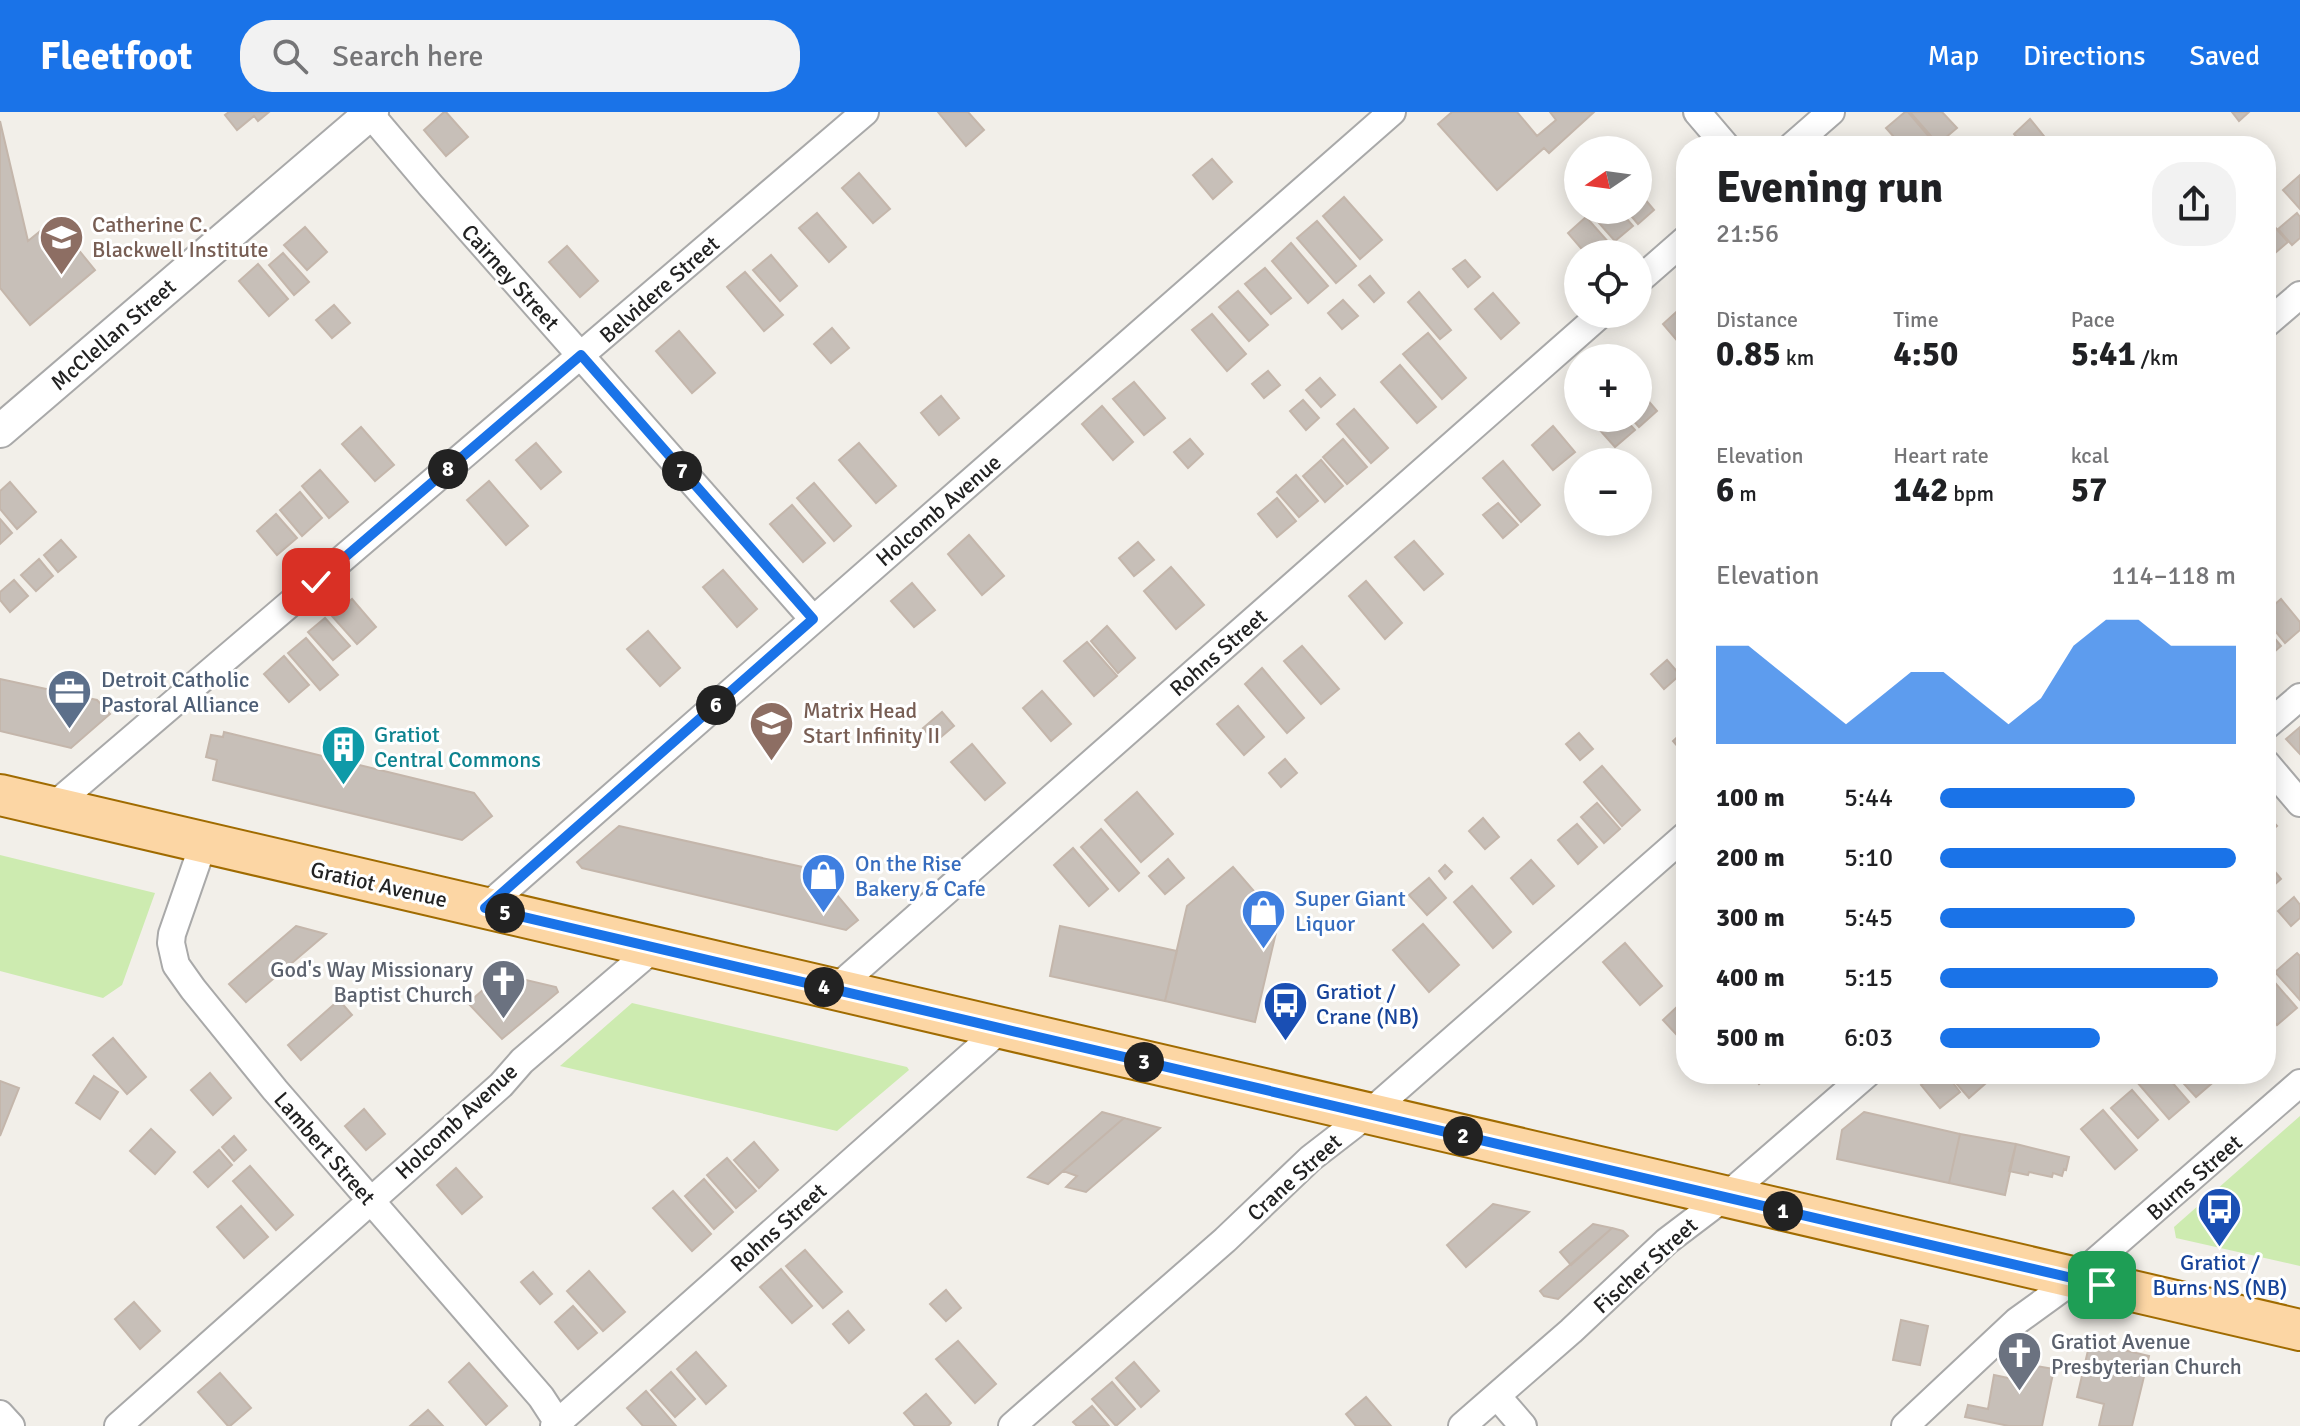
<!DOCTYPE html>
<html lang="en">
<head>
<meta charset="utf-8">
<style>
	body { margin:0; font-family:Signika,sans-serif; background:#f2f2f2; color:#202124; height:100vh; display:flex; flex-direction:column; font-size:30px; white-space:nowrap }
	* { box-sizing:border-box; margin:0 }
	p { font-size:26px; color:#757577 }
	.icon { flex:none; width:44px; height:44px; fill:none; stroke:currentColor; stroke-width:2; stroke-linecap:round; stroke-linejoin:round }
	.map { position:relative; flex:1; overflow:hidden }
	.side { position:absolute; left:1676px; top:24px; width:600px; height:948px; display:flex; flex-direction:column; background:#fff; border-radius:32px; box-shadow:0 4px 20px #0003 }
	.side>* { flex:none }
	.needle { width:52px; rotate:257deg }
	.controls { position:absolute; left:1564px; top:24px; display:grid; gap:16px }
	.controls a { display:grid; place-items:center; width:88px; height:88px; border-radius:50%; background:#fff; box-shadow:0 4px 20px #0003; font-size:40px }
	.pin { position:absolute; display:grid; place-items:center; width:68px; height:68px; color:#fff; margin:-34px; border-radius:16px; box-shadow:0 4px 12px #0006 }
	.km { position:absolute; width:40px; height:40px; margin:-20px; border-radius:50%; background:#222; color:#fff; font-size:22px; line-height:40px; text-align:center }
	.round { display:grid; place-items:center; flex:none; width:84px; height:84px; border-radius:32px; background:#f2f2f2 }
	.overview { display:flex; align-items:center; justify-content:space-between; height:136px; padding:0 40px }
	h1 { font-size:44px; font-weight:800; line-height:60px }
	.figures { display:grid; grid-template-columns:repeat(3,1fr); gap:12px; height:136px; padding:8px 40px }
	.figures div { display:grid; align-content:center }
	.figures b { font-size:34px; font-weight:800 }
	.figures small { font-size:22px; font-weight:400 }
	.figures p { font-size:22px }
	.chart { height:224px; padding:16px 40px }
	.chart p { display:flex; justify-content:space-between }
	.chart svg { width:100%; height:144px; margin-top:8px; fill:#1a73e8; opacity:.7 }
	ul { padding:0 40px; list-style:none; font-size:26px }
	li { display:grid; grid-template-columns:128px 96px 1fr; align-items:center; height:60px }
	li i { height:20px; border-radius:10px; background:#1a73e8 }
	header { display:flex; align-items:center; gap:48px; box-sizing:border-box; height:112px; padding:0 40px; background:#1a73e8; color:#fff }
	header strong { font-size:38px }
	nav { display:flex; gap:44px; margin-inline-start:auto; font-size:28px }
	.search { width:560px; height:72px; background:#f2f2f2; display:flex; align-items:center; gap:20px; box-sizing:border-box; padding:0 28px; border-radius:32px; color:#757577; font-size:30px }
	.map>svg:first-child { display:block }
</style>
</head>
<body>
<header>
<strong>Fleetfoot</strong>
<div class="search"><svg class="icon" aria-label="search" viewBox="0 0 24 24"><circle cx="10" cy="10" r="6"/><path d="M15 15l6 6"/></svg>Search here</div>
<nav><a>Map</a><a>Directions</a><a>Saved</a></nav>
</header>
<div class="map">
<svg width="2300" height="1314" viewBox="0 0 2300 1314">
	<rect width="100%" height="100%" fill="#f2efe9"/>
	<path fill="#cdebb0" d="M0,743L155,781L122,873L103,886L0,859Z
		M632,891L907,955L909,958L837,1019L560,954Z
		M2300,1004V1154L2176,1126L2174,1115Z"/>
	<path fill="#c7bfb8" stroke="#c4b6ab" stroke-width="2" d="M229,0H269L258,9L254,4L237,18L225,3Z
		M444,0H446L468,25L446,44L424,18Z
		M938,0H968L984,18L966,34Z
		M1452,0H1517L1537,24L1556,8L1550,0H1594L1549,41L1544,36L1497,78L1438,12Z
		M1905,0H1908L1931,27L1922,34H1902L1886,16Z
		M1910,0H1942L1957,16L1938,32Z
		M2232,0H2249L2239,9Z
		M2030,7L2048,29L2042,34H2024L2014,22Z
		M0,9L28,129L54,108L95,158L30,213L0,176Z
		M1212,47L1232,70L1213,87L1193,63Z
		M859,61L890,97L873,111L842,76Z
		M2300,63V97L2283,78Z
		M1638,79L1654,98L1638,112L1626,98H1638Z
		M1344,85L1382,128L1360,147L1323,104Z
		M1598,98H1619L1633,114L1615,129L1592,103Z
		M817,101L846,135L829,150L799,116Z
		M2297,101L2300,105V126L2292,133L2278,117Z
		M1586,105L1610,132L1599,142H1586L1568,121Z
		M2266,105L2288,130L2268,147L2266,145Z
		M1317,109L1356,154L1336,171L1297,126Z
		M305,115L327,140L307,158L284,133Z
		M1291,131L1328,174L1308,191L1272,149Z
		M567,134L598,169L580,185L549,150Z
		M283,141L309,170L294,183L269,153Z
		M771,143L797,174L780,189L753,158Z
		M1465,148L1480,165L1468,175L1453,157Z
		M258,152L288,187L269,204L239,169Z
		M1265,156L1291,186L1271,202L1245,172Z
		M745,160L783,203L764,219L727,175Z
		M1370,164L1384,181L1374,190L1359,173Z
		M1238,179L1268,213L1249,229L1219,195Z
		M1419,180L1451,218L1440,227L1408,190Z
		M1493,181L1519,211L1501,227L1475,197Z
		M1343,188L1358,204L1342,217L1328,201Z
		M334,193L350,211L332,226L316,208Z
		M1683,194L1686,197V239L1663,212Z
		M1212,202L1246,242L1227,259L1192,218Z
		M832,216L849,236L831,251L814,232Z
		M679,219L715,261L692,281L656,239Z
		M1428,221L1466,266L1442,287L1403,242Z
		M1400,253L1436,295L1417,311L1381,270Z
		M1268,259L1280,273L1264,286L1252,272Z
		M1320,266L1335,283L1321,295L1306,278Z
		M1134,270L1165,306L1144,323L1113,287Z
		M1638,277L1657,299L1639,315L1631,306H1638Z
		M941,284L959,306L939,323L921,301Z
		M1303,288L1319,306L1306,318L1290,299Z
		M1102,294L1133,330L1113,348L1082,312Z
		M1354,297L1388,336L1371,351L1337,312Z
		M1589,306H1624L1635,318L1615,335Z
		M1553,314L1575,340L1553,358L1532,333Z
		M361,315L394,353L375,369L342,332Z
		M1190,327L1203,342L1188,356L1174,340Z
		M1343,327L1367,355L1347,372L1323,345Z
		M536,331L561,360L541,377L516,348Z
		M859,331L896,374L876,391L839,348Z
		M1321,348L1343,374L1325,390L1303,364Z
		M1503,349L1540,393L1521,410L1483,366Z
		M320,358L348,390L329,406L302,374Z
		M1296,363L1318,389L1299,405L1277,380Z
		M489,369L528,414L506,433L467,388Z
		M10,370L36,400L17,417L0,397V379Z
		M814,371L851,414L834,429L797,386Z
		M300,380L322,406L302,424L280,398Z
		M1277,386L1296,409L1277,425L1258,402Z
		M1498,391L1518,413L1503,426L1483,403Z
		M792,393L825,431L803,450L770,412Z
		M276,402L297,426L277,443L257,419Z
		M0,407L12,421L0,432Z
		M969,423L1004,464L982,483L948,442Z
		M61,428L76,445L58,460L44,443Z
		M1414,429L1443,462L1424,478L1395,445Z
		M1138,430L1154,448L1134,464L1119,446Z
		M39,447L53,464L36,479L21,463Z
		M1171,455L1204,493L1176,517L1144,479Z
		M723,458L757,497L737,515L703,475Z
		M14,468L28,484L10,500L0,488V480Z
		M1366,469L1402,511L1385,527L1349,484Z
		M912,471L935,498L914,515L891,489Z
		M352,487L376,515L357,532L332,504Z
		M2281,487L2300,510V518L2285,531L2266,508V500Z
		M325,506L350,534L333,548L308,520Z
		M1107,514L1135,546L1118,561L1091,529Z
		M2266,516L2281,534L2266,547Z
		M648,519L680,556L660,574L627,537Z
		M306,526L338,563L320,578L288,541Z
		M1087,530L1117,564L1094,584L1064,549Z
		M1302,534L1339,577L1321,592L1284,549Z
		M284,544L309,573L289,590L264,562Z
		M1667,548L1680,563L1664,577L1651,562Z
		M1262,556L1304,606L1287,621L1245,572Z
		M0,567L97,588L110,602L71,636L0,619Z
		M1042,579L1071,612L1051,629L1023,596Z
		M1238,594L1264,625L1244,643L1217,612Z
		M942,600L954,614L935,630L923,616Z
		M2300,615V642L2286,627Z
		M1686,617V644L1673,629Z
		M224,620L474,681L492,704L462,728L213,668L217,648L206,645L211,623L223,625Z
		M1579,621L1593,637L1580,648L1566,632Z
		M972,632L1005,671L985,688L951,650Z
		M1285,647L1297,661L1281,675L1269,661Z
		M1602,654L1640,698L1622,714L1584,670Z
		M1137,680L1173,722L1141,750L1105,708Z
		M1597,691L1620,717L1604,731L1581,705Z
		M2266,702L2277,714L2266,723Z
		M1483,706L1499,725L1485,737L1469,719Z
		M1577,712L1597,735L1578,752L1558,728Z
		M619,714L816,758L858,808L846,818L582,756L577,750Z
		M1101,717L1139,761L1119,779L1081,735Z
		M1073,736L1108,777L1089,794L1054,753Z
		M1168,747L1184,766L1165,782L1149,764Z
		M1531,748L1554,774L1533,792L1511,766Z
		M2266,749L2281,767L2266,780Z
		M1445,753L1452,760L1445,767L1439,759Z
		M1233,755L1279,808L1255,910L1165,889L1187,794Z
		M1429,766L1446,786L1427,803L1409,783Z
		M1472,774L1511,820L1493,836L1454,790Z
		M2294,785L2300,793V806L2291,814L2278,799Z
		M1423,812L1459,853L1429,880L1393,838Z
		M296,814L326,822L246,890L229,872Z
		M1060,814L1177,839L1165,889L1050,864Z
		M1625,831L1662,874L1640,893L1603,850Z
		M2297,841L2300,844V888L2275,860Z
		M501,862L556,875L558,880L502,927L468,891Z
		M2270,865L2297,896L2277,913L2266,900V868Z
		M339,888L352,903L301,948L288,933Z
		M1678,894L1686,903V913L1676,922L1663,908Z
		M113,926L146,965L127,982L93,943Z
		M210,961L231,986L213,1003L191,978Z
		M1750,962H1770L1759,972Z
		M1931,962H1946L1960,980L1940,996L1921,973L1930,966L1929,964Z
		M1948,962H1979L1986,971L1969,986Z
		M2146,962H2165L2189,990L2169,1007L2137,970Z
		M2175,962H2215L2218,966L2196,985Z
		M94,964L118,980L100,1007L76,991Z
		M0,969L19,976L0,1024Z
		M2132,978L2158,1008L2138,1026L2111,996Z
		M364,997L385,1022L366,1038L345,1014Z
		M2103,998L2137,1038L2115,1057L2081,1017Z
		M1102,1000L1124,1006L1048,1072L1028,1065Z
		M1864,1000L1960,1022L1949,1071L1837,1047L1842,1018Z
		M1124,1006L1160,1016L1086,1080L1066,1075L1077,1064L1063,1059Z
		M151,1017L175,1040L155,1062L130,1039Z
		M1960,1022L2016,1032L2005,1083L1949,1071Z
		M234,1024L246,1038L234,1049L222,1035Z
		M754,1030L778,1058L759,1076L734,1048Z
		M2016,1032L2069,1045L2066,1058L2064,1057L2062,1064L2053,1061L2052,1065L2029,1060L2028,1063L2009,1059Z
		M219,1038L232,1053L208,1075L194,1060Z
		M727,1046L756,1079L736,1096L707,1063Z
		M250,1054L293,1103L276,1118L233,1069Z
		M456,1056L482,1085L462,1102L437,1073Z
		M704,1067L733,1100L714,1117L685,1084Z
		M673,1079L711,1122L692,1139L653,1096Z
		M1493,1092L1529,1100L1466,1155L1447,1133Z
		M241,1094L268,1125L244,1146L217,1115Z
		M1593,1112L1612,1116L1571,1153L1560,1140Z
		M1612,1116L1623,1119L1628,1124L1558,1187L1544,1184L1540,1179Z
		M805,1138L842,1180L823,1196L786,1154Z
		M781,1157L812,1194L792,1211L760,1175Z
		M589,1159L625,1200L603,1219L567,1179Z
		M533,1160L552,1182L540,1192L521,1170Z
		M946,1178L961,1196L946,1209L930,1192Z
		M134,1190L160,1219L140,1237L115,1207Z
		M573,1194L597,1221L578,1237L555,1210Z
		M848,1199L864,1218L849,1231L833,1212Z
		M1901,1208L1928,1214L1920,1253L1893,1248Z
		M958,1229L996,1272L975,1291L936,1247Z
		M2090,1230L2149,1244L2132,1314H2099L2104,1292L2077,1285Z
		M696,1240L726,1274L706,1292L677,1257Z
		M1134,1250L1159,1279L1141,1295L1116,1266Z
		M469,1251L507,1294L486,1313L449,1270Z
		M2031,1253L2054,1257L2042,1314H2009L1965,1305L1968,1293L1988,1297L1994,1263L2027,1270Z
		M671,1260L695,1287L675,1305L651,1278Z
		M220,1261L251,1296L230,1314H228L198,1280Z
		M1112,1270L1135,1297L1116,1314L1092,1287Z
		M646,1279L676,1314H643L627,1296Z
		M926,1282L951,1311L948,1314H915L904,1301Z
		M1366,1285L1391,1314H1356L1346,1302Z
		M1092,1294L1109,1314H1077L1073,1310Z
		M428,1298L443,1314H410Z"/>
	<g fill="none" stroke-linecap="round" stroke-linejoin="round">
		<defs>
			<path id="minor" d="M1697,0L1726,34
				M370,2L431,74L813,507
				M1792,34L1831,0
				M1638,169L1686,127
				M2266,212L2300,183
				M2266,614L2300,585
				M2266,651L2300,691
				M51,696L865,0
				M204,730L172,822L171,831L176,853L193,877L275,978L541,1285L560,1314
				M485,796L1392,0
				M834,878L1601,202
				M1497,1284L1523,1314
				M0,1302L11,1314
				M118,1314L501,973L522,949L654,836
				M554,1314L1002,916
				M1012,1314L1225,1128L1311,1046L1368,1002L1686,723
				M1462,1314L1571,1219L1667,1129L1725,1085L1867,962
				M1905,1314L2017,1209L2075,1167L2300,971"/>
			<path id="tertiary" d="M0,319L372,0"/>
			<path id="primary" d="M0,683L2300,1218"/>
		</defs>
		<use href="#minor" stroke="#a9a9a9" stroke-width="30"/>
		<use href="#tertiary" stroke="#a9a9a9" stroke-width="36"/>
		<use href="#primary" stroke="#a06b00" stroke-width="44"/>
		<use href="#minor" stroke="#fff" stroke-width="26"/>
		<use href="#tertiary" stroke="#fff" stroke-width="32"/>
		<use href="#primary" stroke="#fcd6a4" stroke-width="40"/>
	</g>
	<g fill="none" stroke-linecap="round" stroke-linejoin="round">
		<defs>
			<path id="route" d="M316,470L581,243L813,507L485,796L2102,1173"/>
		</defs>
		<use href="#route" stroke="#fff" stroke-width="16"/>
		<use href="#route" stroke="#1a73e8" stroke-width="10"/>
	</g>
	<defs>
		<symbol id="school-pin" viewBox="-11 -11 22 30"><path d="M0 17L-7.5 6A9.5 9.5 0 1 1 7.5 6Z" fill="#8d6e63" stroke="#fff"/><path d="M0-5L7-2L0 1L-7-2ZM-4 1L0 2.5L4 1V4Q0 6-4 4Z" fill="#fff"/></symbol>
		<symbol id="office-pin" viewBox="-11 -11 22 30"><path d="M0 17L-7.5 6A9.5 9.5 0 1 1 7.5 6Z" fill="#5c6f8a" stroke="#fff"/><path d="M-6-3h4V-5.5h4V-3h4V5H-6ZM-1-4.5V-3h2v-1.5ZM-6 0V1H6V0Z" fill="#fff"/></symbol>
		<symbol id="building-pin" viewBox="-11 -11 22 30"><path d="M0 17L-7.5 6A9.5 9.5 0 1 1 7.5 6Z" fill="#0f9aa8" stroke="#fff"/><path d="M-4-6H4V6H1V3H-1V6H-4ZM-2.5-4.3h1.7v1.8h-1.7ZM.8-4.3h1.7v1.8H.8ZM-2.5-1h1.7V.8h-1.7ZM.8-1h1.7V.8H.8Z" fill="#fff"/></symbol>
		<symbol id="shop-pin" viewBox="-11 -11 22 30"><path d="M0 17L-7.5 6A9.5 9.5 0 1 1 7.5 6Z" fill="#3f7fe0" stroke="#fff"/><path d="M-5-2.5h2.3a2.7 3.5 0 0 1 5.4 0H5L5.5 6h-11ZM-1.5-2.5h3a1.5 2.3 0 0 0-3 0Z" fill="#fff"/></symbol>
		<symbol id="church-pin" viewBox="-11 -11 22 30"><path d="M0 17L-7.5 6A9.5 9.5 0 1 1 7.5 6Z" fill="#6b7280" stroke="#fff"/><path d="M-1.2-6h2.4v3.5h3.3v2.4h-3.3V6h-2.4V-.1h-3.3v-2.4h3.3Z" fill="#fff"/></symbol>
		<symbol id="bus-pin" viewBox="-11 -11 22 30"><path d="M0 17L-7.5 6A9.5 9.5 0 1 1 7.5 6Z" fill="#1a4fb4" stroke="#fff"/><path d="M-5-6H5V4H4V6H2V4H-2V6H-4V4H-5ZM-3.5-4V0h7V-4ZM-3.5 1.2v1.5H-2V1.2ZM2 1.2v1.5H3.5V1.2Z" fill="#fff"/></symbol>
	</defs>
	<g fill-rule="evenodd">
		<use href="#school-pin" x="36" y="100" width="51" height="69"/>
		<use href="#office-pin" x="44" y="554" width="51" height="69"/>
		<use href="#school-pin" x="746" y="586" width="51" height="69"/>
		<use href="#building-pin" x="318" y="610" width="51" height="69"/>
		<use href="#shop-pin" x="798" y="738" width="51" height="69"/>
		<use href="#shop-pin" x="1238" y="774" width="51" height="69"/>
		<use href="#church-pin" x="478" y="844" width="51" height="69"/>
		<use href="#bus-pin" x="1260" y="866" width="51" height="69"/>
		<use href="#bus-pin" x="2194" y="1072" width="51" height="69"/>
		<use href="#church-pin" x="1994" y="1216" width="51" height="69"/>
	</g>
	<g text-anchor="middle" stroke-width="6" stroke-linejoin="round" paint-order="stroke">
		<g font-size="22" fill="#785e54" stroke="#fff" text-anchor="start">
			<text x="92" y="120">Catherine C.<tspan x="92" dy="25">Blackwell Institute</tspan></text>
			<text x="803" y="606">Matrix Head<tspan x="803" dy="25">Start Infinity II</tspan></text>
		</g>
		<g font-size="22" fill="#222" stroke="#fff">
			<text transform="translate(511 165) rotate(48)" y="8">Cairney Street</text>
			<text transform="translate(659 177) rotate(-41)" y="8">Belvidere Street</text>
			<text transform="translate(113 222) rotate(-41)" y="8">McClellan Street</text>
			<text transform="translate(938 398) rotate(-41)" y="8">Holcomb Avenue</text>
			<text transform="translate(1218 540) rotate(-41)" y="8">Rohns Street</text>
			<text transform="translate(379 772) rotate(13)" y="8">Gratiot Avenue</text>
			<text transform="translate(456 1009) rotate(-43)" y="8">Holcomb Avenue</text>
			<text transform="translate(325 1036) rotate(49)" y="8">Lambert Street</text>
			<text transform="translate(1294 1065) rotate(-42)" y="8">Crane Street</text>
			<text transform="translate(2194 1065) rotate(-41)" y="8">Burns Street</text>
			<text transform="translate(778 1115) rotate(-42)" y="8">Rohns Street</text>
			<text transform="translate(1645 1153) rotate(-42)" y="8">Fischer Street</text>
		</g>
		<g font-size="22" fill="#4e5e75" stroke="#fff" text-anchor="start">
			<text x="101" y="575">Detroit Catholic<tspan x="101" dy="25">Pastoral Alliance</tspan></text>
		</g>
		<g font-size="22" fill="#0d838f" stroke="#fff" text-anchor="start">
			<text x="374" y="630">Gratiot<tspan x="374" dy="25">Central Commons</tspan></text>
		</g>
		<g font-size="22" fill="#366cbe" stroke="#fff" text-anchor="start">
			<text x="855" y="759">On the Rise<tspan x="855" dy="25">Bakery &amp; Cafe</tspan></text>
			<text x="1295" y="794">Super Giant<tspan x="1295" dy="25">Liquor</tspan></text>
		</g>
		<g font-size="22" fill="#5b616d" stroke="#fff" text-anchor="end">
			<text x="473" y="865">God's Way Missionary<tspan x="473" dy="25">Baptist Church</tspan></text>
			<text x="2051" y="1237" text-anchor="start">Gratiot Avenue<tspan x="2051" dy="25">Presbyterian Church</tspan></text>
		</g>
		<g font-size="22" fill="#164399" stroke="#fff" text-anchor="start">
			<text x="1316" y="887">Gratiot /<tspan x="1316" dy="25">Crane (NB)</tspan></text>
			<text x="2220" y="1158" text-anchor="middle">Gratiot /<tspan x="2220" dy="25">Burns NS (NB)</tspan></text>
		</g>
	</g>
</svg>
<div class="controls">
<a><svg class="needle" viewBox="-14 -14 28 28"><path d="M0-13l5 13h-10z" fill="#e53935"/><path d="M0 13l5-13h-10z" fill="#757577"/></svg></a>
<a><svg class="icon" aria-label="locate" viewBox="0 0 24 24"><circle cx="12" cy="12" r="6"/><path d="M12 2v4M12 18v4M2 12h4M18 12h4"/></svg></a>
<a>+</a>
<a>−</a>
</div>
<div class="pin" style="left:2102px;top:1173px;background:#1e9e55"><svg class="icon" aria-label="arrive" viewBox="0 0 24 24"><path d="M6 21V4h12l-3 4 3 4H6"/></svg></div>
<div class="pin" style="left:316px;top:470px;background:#d93025"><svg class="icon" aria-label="check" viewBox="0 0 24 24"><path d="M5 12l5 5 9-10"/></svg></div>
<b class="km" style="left:1783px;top:1099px">1</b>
<b class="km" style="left:1463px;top:1024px">2</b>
<b class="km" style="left:1144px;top:950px">3</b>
<b class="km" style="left:824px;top:875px">4</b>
<b class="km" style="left:505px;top:801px">5</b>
<b class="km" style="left:716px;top:593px">6</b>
<b class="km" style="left:682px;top:359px">7</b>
<b class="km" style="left:448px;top:357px">8</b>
<section class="side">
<div class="overview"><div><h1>Evening run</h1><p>21:56</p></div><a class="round"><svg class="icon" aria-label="share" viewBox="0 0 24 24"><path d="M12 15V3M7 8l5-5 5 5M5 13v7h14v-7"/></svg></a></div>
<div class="figures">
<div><p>Distance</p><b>0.85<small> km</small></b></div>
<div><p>Time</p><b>4:50</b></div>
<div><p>Pace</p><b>5:41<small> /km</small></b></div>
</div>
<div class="figures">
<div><p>Elevation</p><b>6<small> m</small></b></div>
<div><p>Heart rate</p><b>142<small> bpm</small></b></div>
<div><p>kcal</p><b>57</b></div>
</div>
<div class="chart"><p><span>Elevation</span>114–118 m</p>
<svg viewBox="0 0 160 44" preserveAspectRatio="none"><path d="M0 44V14L10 14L20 22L30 30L40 38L50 30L60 22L70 22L80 30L90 38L100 30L110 14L120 6L130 6L140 14L150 14L160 14V44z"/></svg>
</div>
<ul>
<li><b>100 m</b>5:44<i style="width:66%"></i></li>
<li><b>200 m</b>5:10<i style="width:100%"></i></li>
<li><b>300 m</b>5:45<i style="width:66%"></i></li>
<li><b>400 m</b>5:15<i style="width:94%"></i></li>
<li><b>500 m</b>6:03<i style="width:54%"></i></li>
</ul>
</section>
</div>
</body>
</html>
